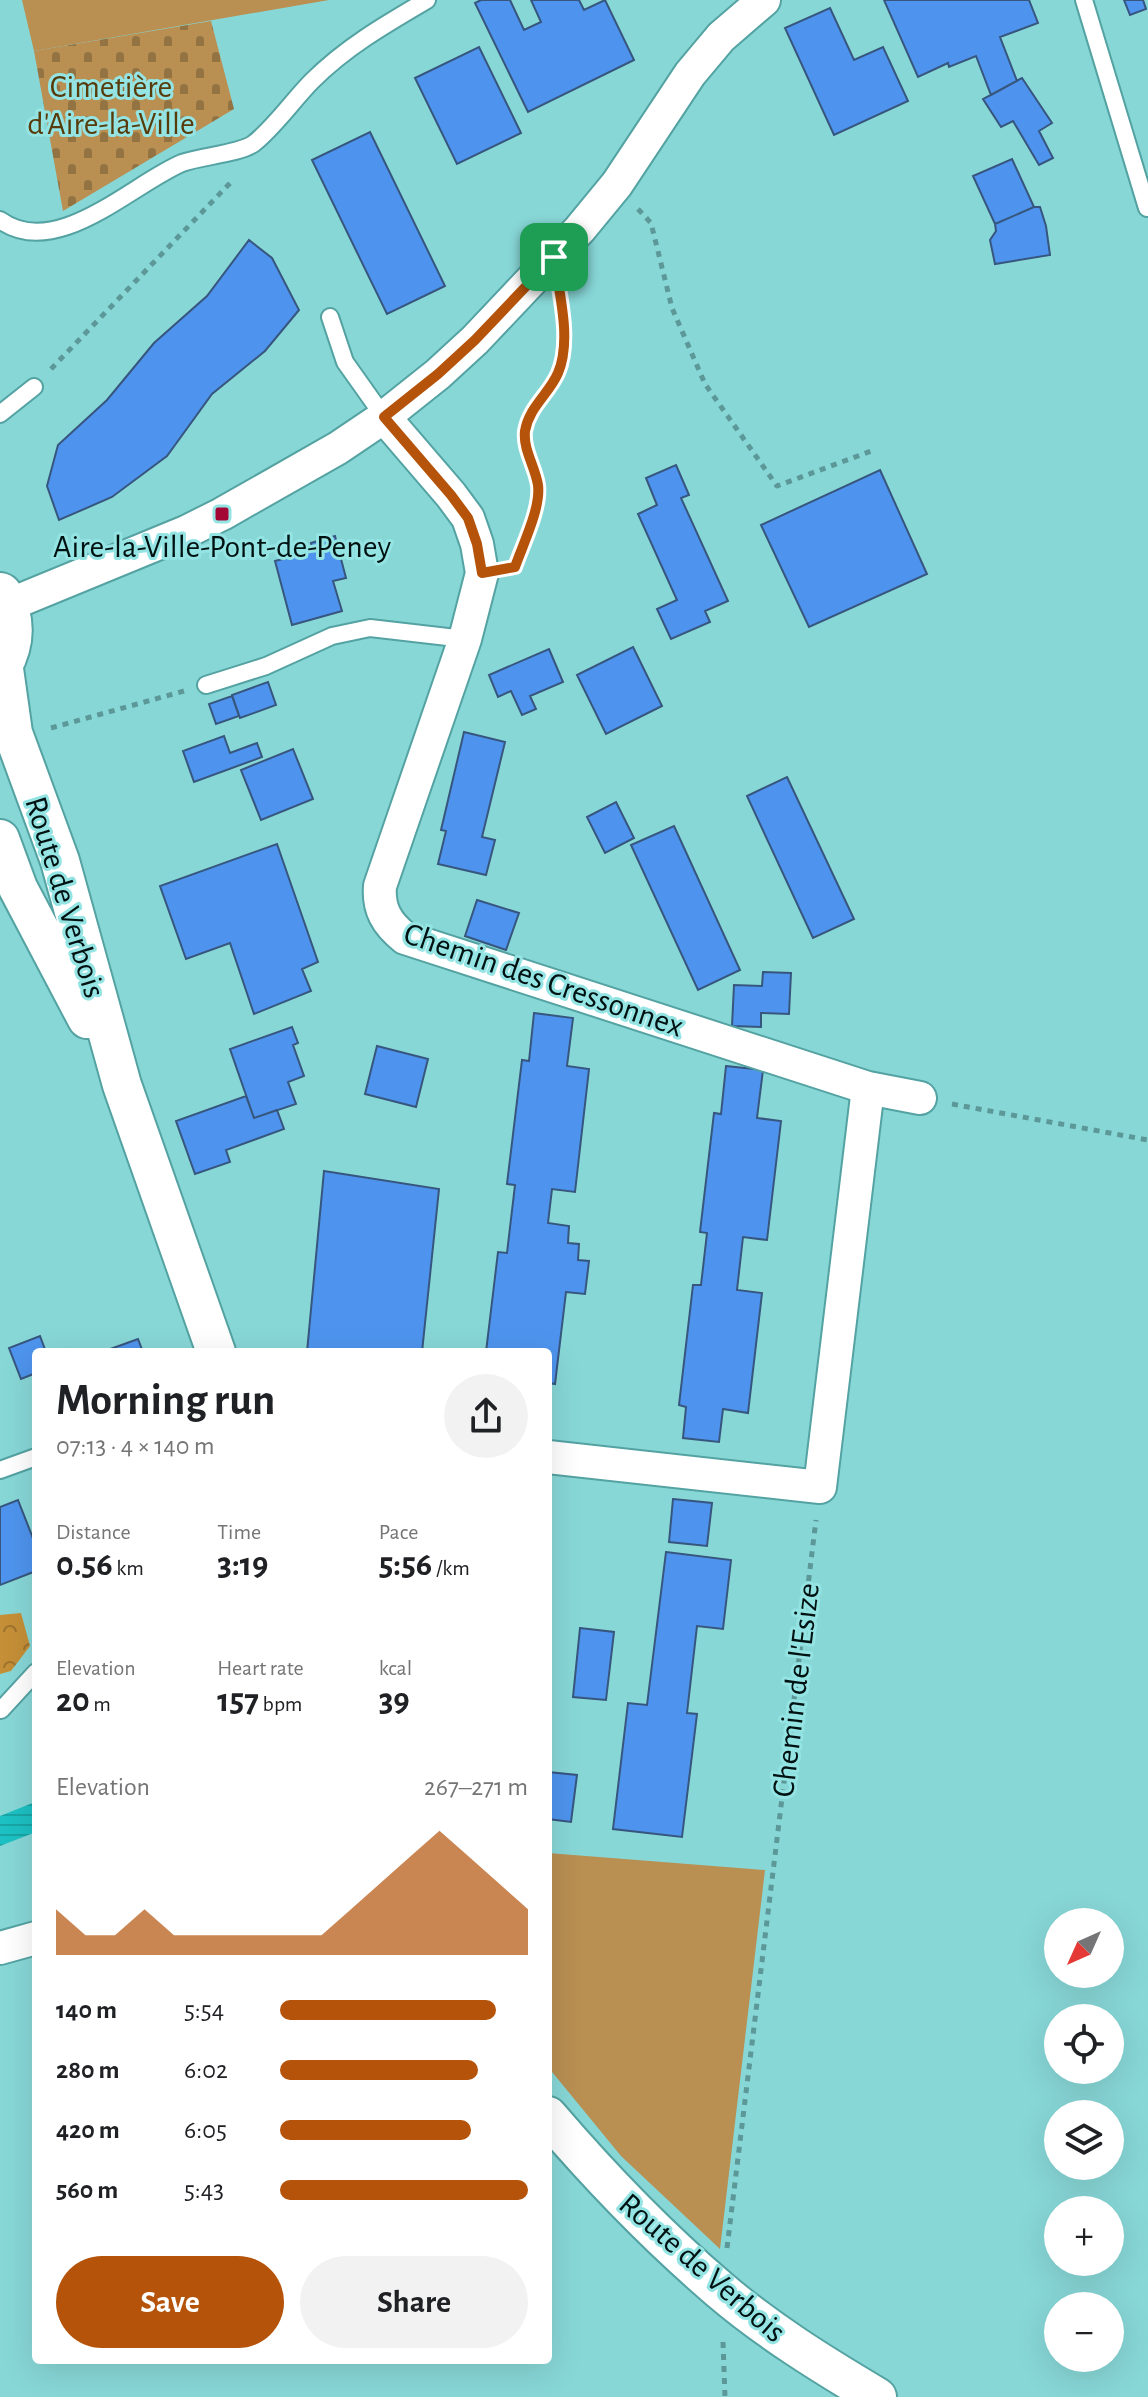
<!DOCTYPE html>
<html lang="en">
<head>
<meta charset="utf-8">
<style>
	body { margin:0; font-family:"Alegreya Sans",sans-serif; background:#f2f2f2; color:#202124; height:100vh; display:flex; flex-direction:column; font-size:30px; white-space:nowrap }
	* { box-sizing:border-box; margin:0 }
	p { font-size:26px; color:#757577 }
	.icon { flex:none; width:44px; height:44px; fill:none; stroke:currentColor; stroke-width:2; stroke-linecap:round; stroke-linejoin:round }
	.map { position:relative; flex:1; overflow:hidden }
	.sheet { position:absolute; left:32px; top:1348px; width:520px; height:1016px; display:flex; flex-direction:column; background:#fff; border-radius:8px; box-shadow:0 8px 32px #0002 }
	.sheet>* { flex:none }
	.needle { width:52px; rotate:225deg }
	.buttons { position:absolute; left:1044px; top:1908px; display:grid; gap:16px }
	.buttons a { display:grid; place-items:center; width:80px; height:80px; border-radius:50%; background:#fff; box-shadow:0 8px 32px #0002; font-size:40px }
	.pin { position:absolute; display:grid; place-items:center; width:68px; height:68px; color:#fff; margin:-34px; border-radius:16px; box-shadow:0 4px 12px #0006 }
	.round { display:grid; place-items:center; flex:none; width:84px; height:84px; border-radius:42px; background:#f2f2f2 }
	.overview { display:flex; align-items:center; justify-content:space-between; height:136px; padding:0 24px }
	h1 { font-size:44px; font-weight:700; line-height:60px }
	.metrics { display:grid; grid-template-columns:repeat(3,1fr); gap:12px; height:136px; padding:8px 24px }
	.metrics div { display:grid; align-content:center }
	.metrics b { font-size:34px; font-weight:700 }
	.metrics small { font-size:22px; font-weight:400 }
	.metrics p { font-size:22px }
	.chart { height:224px; padding:16px 24px }
	.chart p { display:flex; justify-content:space-between }
	.chart svg { width:100%; height:144px; margin-top:8px; fill:#b45309; opacity:.7 }
	.primary-button { display:flex; gap:16px; margin-top:auto; padding:16px 24px }
	.primary-button a { flex:1; height:92px; border-radius:48px; background:#b45309; color:#fff; font-size:32px; font-weight:700; line-height:92px; text-align:center }
	.primary-button a+a { background:#f2f2f2; color:#202124 }
	ul { padding:0 24px; list-style:none; font-size:26px }
	li { display:grid; grid-template-columns:128px 96px 1fr; align-items:center; height:60px }
	li i { height:20px; border-radius:10px; background:#b45309 }
	.map>svg:first-child { display:block }
</style>
</head>
<body>
<div class="map">
<svg width="1148" height="2397" viewBox="0 0 1148 2397">
	<defs>
		<pattern id="forest-crowns" width="20" height="18" patternUnits="userSpaceOnUse" patternTransform="scale(2)"><rect width="20" height="18" fill="#c58f37"/><path d="M2 6a3 3 0 1 1 6 0M12 15a3 3 0 1 1 6 0" fill="none" stroke="#9e732d"/></pattern>
		<pattern id="cemetery-stones" width="16" height="16" patternUnits="userSpaceOnUse" patternTransform="scale(2)"><rect width="16" height="16" fill="#b98f52"/><path d="M2 7V4a2 2 0 0 1 4 0v3zM10 15v-3a2 2 0 0 1 4 0v3z" fill="#947343"/></pattern>
		<pattern id="water-rules" width="6" height="5" patternUnits="userSpaceOnUse" patternTransform="scale(2)"><rect width="6" height="5" fill="#1dc1c3"/><path d="M0 2.5h6" fill="none" stroke="#19a5a6"/></pattern>
	</defs>
	<rect width="100%" height="100%" fill="#88d7d7"/>
	<path fill="#b98f52" d="M22,0H329L34,51Z
		M548,1853L765,1870L720,2249L621,2156L548,2067Z"/>
	<path fill="url(#forest-crowns)" d="M21,1613L30,1646L11,1671L0,1674V1615Z"/>
	<path fill="url(#cemetery-stones)" d="M211,21L234,109L63,211L34,51Z"/>
	<path fill="url(#water-rules)" d="M35,1802L36,1832L0,1846V1816Z"/>
	<path fill="#4e94ee" stroke="#37567e" stroke-width="2" d="M481,0H510L524,30L541,22L531,0H579L584,10L605,0L634,60L528,112L475,3Z
		M884,0H1029L1038,23L1000,37L1017,81L991,95L976,56L949,67L948,63L918,77Z
		M1124,0H1143L1146,9L1130,15Z
		M830,8L854,60L883,47L908,101L834,135L785,28Z
		M479,47L521,133L457,164L415,78Z
		M1022,78L1052,123L1039,131L1053,158L1039,165L1013,121L1001,127L983,99Z
		M370,132L445,286L387,314L312,160Z
		M1012,159L1034,207L995,224L973,176Z
		M1034,207H1040L1046,226L1050,255L995,264L990,240L996,231L995,224Z
		M249,240L272,258L299,310L265,351L212,394L167,456L112,497L59,520L47,486L58,445L107,400L154,343L207,296Z
		M676,465L689,495L681,498L728,601L705,611L710,622L671,639L657,609L677,600L638,514L657,505L646,478Z
		M880,470L927,574L809,627L761,525Z
		M335,536L346,578L333,581L342,611L292,625L275,561L313,551L311,543Z
		M633,647L662,706L606,734L577,675Z
		M549,649L563,682L530,696L536,709L522,715L511,691L498,697L489,675Z
		M268,682L276,705L240,718L232,695Z
		M232,696L239,716L216,724L209,704Z
		M464,732L505,742L482,837L495,840L486,875L438,864L446,831L441,830Z
		M224,736L230,753L257,743L262,757L194,782L183,751Z
		M293,749L313,799L261,820L241,770Z
		M787,777L854,919L813,938L747,796Z
		M616,802L634,838L605,853L587,817Z
		M674,826L740,970L698,990L631,845Z
		M277,844L318,962L302,969L311,991L254,1014L230,943L186,959L160,886Z
		M477,900L519,913L506,950L465,936Z
		M763,972L791,973L789,1014L761,1013V1027L732,1026L734,985L762,986Z
		M534,1013L573,1018L567,1066L589,1069L575,1192L552,1189L548,1223L569,1226L568,1243L579,1244L578,1260L589,1261L585,1294L566,1292L555,1384L548,1383V1352H486L498,1252L507,1253L515,1185L507,1184L522,1060L529,1061Z
		M292,1027L298,1043L293,1045L304,1076L288,1082L296,1104L254,1118L230,1049Z
		M377,1046L428,1059L416,1107L365,1094Z
		M726,1066L763,1070L757,1118L781,1121L767,1240L743,1237L737,1290L762,1293L748,1413L723,1409L719,1442L683,1438L686,1407L679,1405L693,1285H701L707,1233L700,1232L714,1113L721,1114Z
		M246,1096L254,1118L277,1110L284,1129L226,1150L230,1162L195,1174L176,1121Z
		M324,1171L439,1189L422,1352H307Z
		M40,1336L46,1352H36V1373L21,1379L9,1348Z
		M138,1339L143,1352H102Z
		M673,1499L712,1503L707,1546L669,1542Z
		M18,1500L36,1546V1571L0,1585V1507Z
		M666,1552L731,1560L723,1629L697,1626L687,1713L697,1714L682,1837L613,1829L628,1703L647,1705Z
		M580,1628L614,1632L606,1700L573,1697Z
		M548,1772L577,1775L571,1822L548,1819Z"/>
	<g fill="none" stroke-linecap="round" stroke-linejoin="round">
		<defs>
			<path id="service" d="M1084,0L1147,208
				M0,220C56,261 132,184 182,163C201,156 238,154 253,144C273,129 294,99 312,81C346,47 386,24 427,0
				M330,317L345,362L384,417
				M0,414L34,387
				M206,685L266,666L332,636L370,628L465,639
				M0,1470L36,1457
				M1,1710L36,1672"/>
			<path id="minor" d="M384,417L451,495L468,518L477,544L482,573L465,639L380,886C378,909 387,924 405,938L868,1088L920,1098
				M6,606L186,532L222,514L338,448L384,417L438,374L475,340L580,229L617,184L690,74L721,37L764,0
				M548,1457L820,1487L868,1088
				M0,1948L36,1938"/>
			<path id="tertiary" d="M3,662L13,733L60,861L122,1085L216,1352
				M0,839L18,888L87,1019
				M548,2116C601,2178 658,2237 720,2290C768,2331 823,2365 877,2397"/>
			<path id="secondary" d="M0,595C13,618 13,642 0,665"/>
		</defs>
		<use href="#service" stroke="#54a2a2" stroke-width="20"/>
		<use href="#minor" stroke="#54a2a2" stroke-width="36"/>
		<use href="#tertiary" stroke="#54a2a2" stroke-width="42"/>
		<use href="#secondary" stroke="#54a2a2" stroke-width="48"/>
		<path stroke="#5d9898" stroke-width="5" stroke-dasharray="6 6" stroke-linecap="butt" d="M638,209L651,223L672,308L705,384L777,486L874,450
			M51,369L233,180
			M516,564C523,542 540,510 538,488C537,469 524,453 525,434C526,414 540,403 551,387C571,359 564,330 559,299
			M51,728L184,691
			M952,1104L1148,1140
			M727,2248L816,1520
			M723,2342L725,2397"/>
		<use href="#service" stroke="#fff" stroke-width="16"/>
		<use href="#minor" stroke="#fff" stroke-width="32"/>
		<use href="#tertiary" stroke="#fff" stroke-width="38"/>
		<use href="#secondary" stroke="#fff" stroke-width="44"/>
	</g>
	<g fill="none" stroke-linecap="round" stroke-linejoin="round">
		<defs>
			<path id="route" d="M554,257C559,293 572,340 558,373C549,394 529,407 525,431C523,450 535,466 538,485C541,508 523,544 515,567L482,573L477,544L468,518L451,495L384,417L438,374L475,340Z"/>
		</defs>
		<use href="#route" stroke="#fff" stroke-width="16"/>
		<use href="#route" stroke="#b45309" stroke-width="10"/>
	</g>
	<rect fill="#a40734" stroke="#95e4e4" stroke-width="3" x="214" y="506" width="16" height="16" rx="4"/>
	<g text-anchor="middle" stroke-width="6" stroke-linejoin="round" paint-order="stroke">
		<g font-size="32" fill="#573b0a" stroke="#95e4e4">
			<text x="111" y="97">Cimetière<tspan x="111" dy="37">d'Aire-la-Ville</tspan></text>
		</g>
		<g font-size="32" fill="#011" stroke="#95e4e4">
			<text x="222" y="557">Aire-la-Ville-Pont-de-Peney</text>
		</g>
		<g font-size="32" fill="#011" stroke="#95e4e4">
			<text transform="translate(66 897) rotate(73)" y="11">Route de Verbois</text>
			<text transform="translate(544 979) rotate(19)" y="11">Chemin des Cressonnex</text>
			<text transform="translate(795 1690) rotate(-83)" y="11">Chemin de l'Esize</text>
			<text transform="translate(703 2267) rotate(41)" y="11">Route de Verbois</text>
		</g>
	</g>
</svg>
<div class="buttons">
<a><svg class="needle" viewBox="-14 -14 28 28"><path d="M0-13l5 13h-10z" fill="#e53935"/><path d="M0 13l5-13h-10z" fill="#757577"/></svg></a>
<a><svg class="icon" aria-label="locate" viewBox="0 0 24 24"><circle cx="12" cy="12" r="6"/><path d="M12 2v4M12 18v4M2 12h4M18 12h4"/></svg></a>
<a><svg class="icon" aria-label="layers" viewBox="0 0 24 24"><path d="M12 4l9 5-9 5-9-5zM3 14l9 5 9-5"/></svg></a>
<a>+</a>
<a>−</a>
</div>
<div class="pin" style="left:554px;top:257px;background:#1e9e55"><svg class="icon" aria-label="arrive" viewBox="0 0 24 24"><path d="M6 21V4h12l-3 4 3 4H6"/></svg></div>
<section class="sheet">
<div class="overview"><div><h1>Morning run</h1><p>07:13 · 4 × 140 m</p></div><a class="round"><svg class="icon" aria-label="share" viewBox="0 0 24 24"><path d="M12 15V3M7 8l5-5 5 5M5 13v7h14v-7"/></svg></a></div>
<div class="metrics">
<div><p>Distance</p><b>0.56<small> km</small></b></div>
<div><p>Time</p><b>3:19</b></div>
<div><p>Pace</p><b>5:56<small> /km</small></b></div>
</div>
<div class="metrics">
<div><p>Elevation</p><b>20<small> m</small></b></div>
<div><p>Heart rate</p><b>157<small> bpm</small></b></div>
<div><p>kcal</p><b>39</b></div>
</div>
<div class="chart"><p><span>Elevation</span>267–271 m</p>
<svg viewBox="0 0 160 44" preserveAspectRatio="none"><path d="M0 44V30L10 38L20 38L30 30L40 38L50 38L60 38L70 38L80 38L90 38L100 30L110 22L120 14L130 6L140 14L150 22L160 30V44z"/></svg>
</div>
<ul>
<li><b>140 m</b>5:54<i style="width:87%"></i></li>
<li><b>280 m</b>6:02<i style="width:80%"></i></li>
<li><b>420 m</b>6:05<i style="width:77%"></i></li>
<li><b>560 m</b>5:43<i style="width:100%"></i></li>
</ul>
<div class="primary-button"><a>Save</a><a>Share</a></div>
</section>
</div>
</body>
</html>
